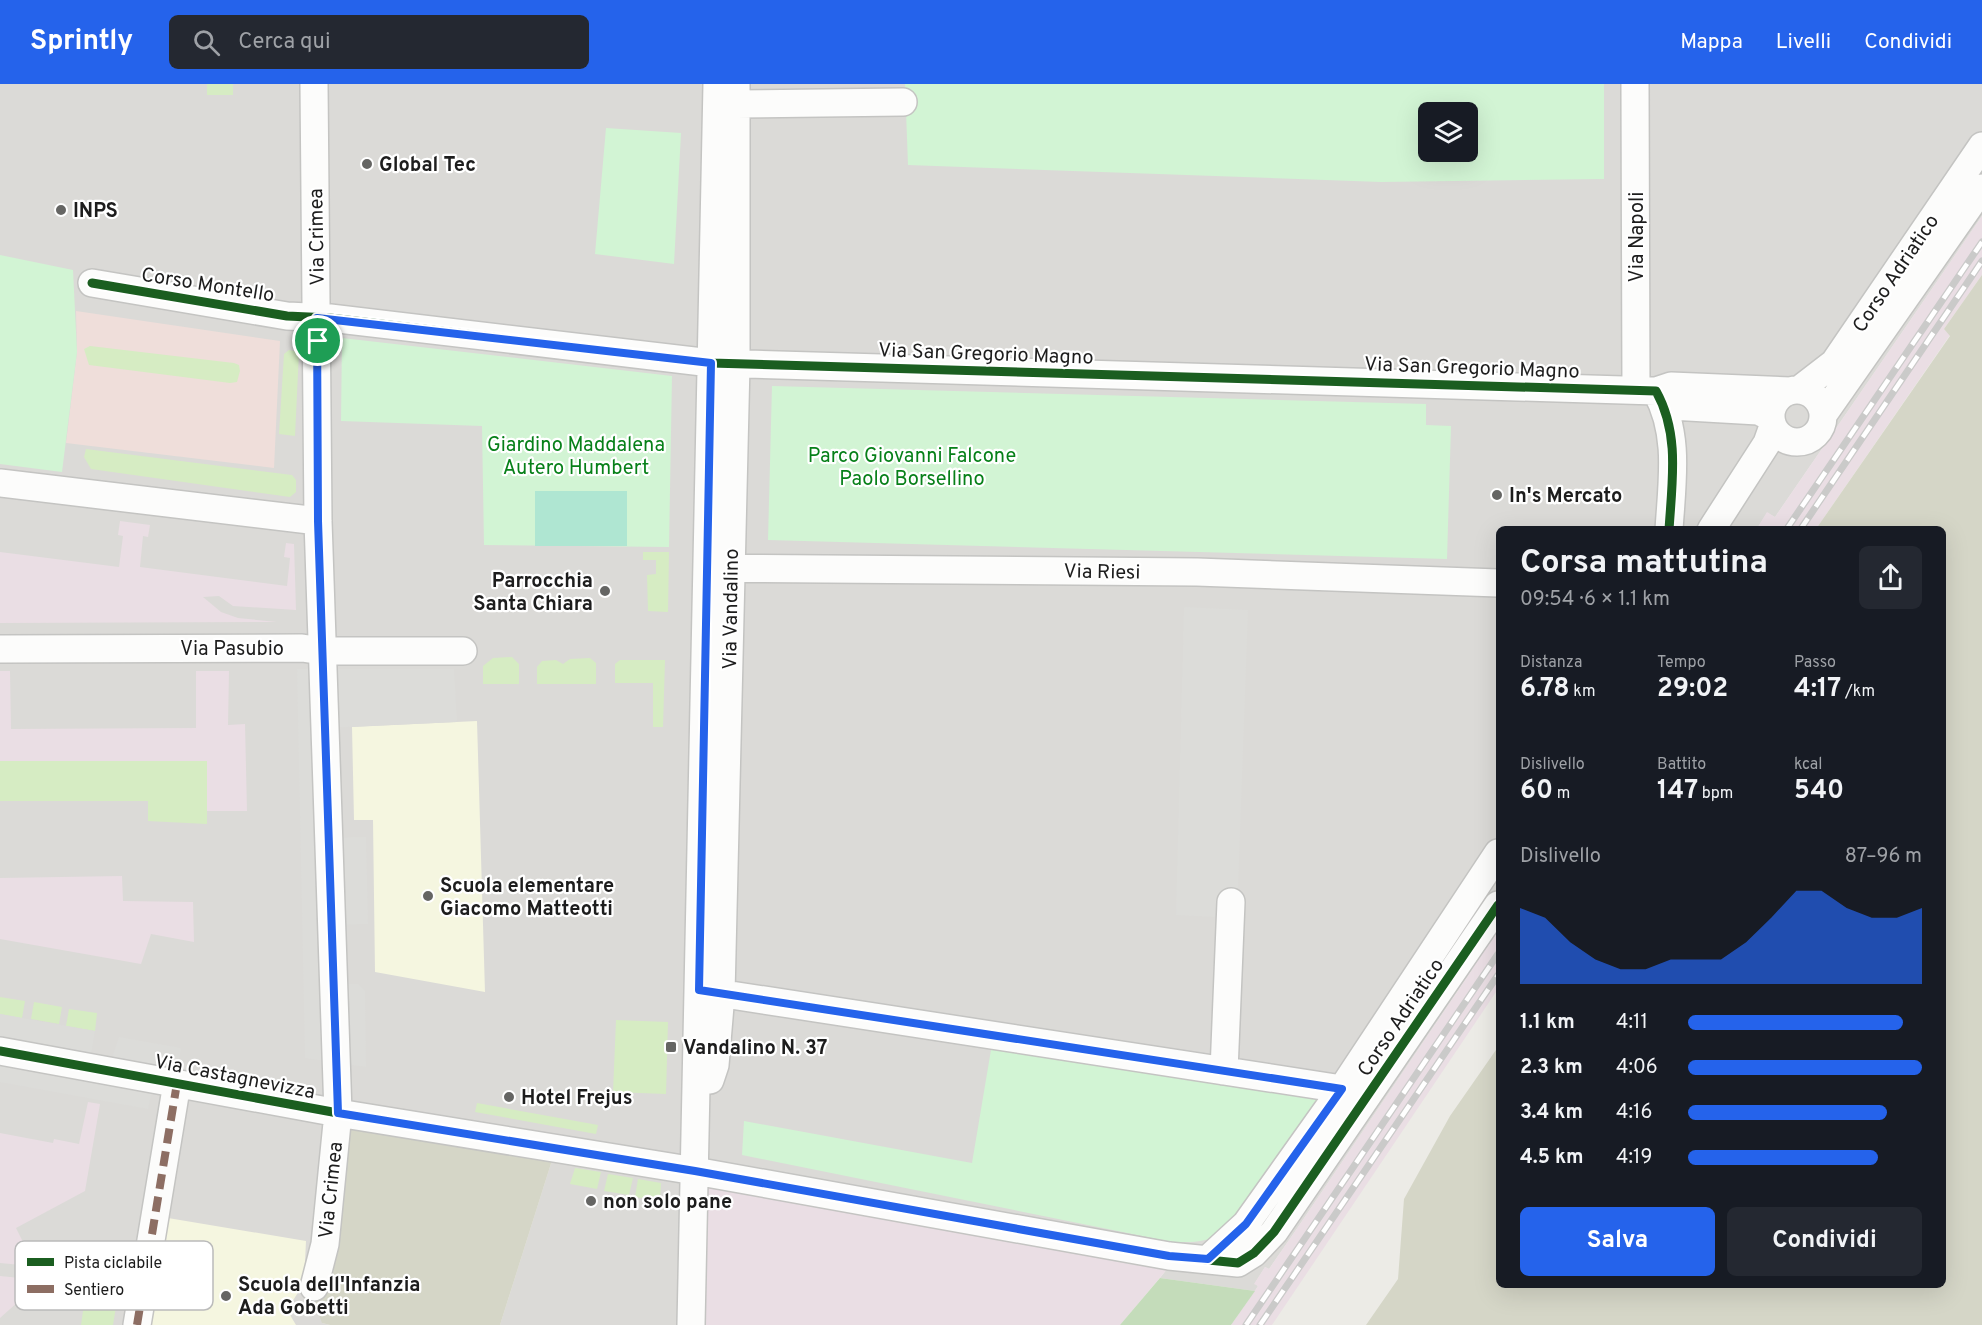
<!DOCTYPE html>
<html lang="it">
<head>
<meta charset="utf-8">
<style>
	body { margin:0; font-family:Overpass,sans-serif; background:#242831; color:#f1f3f6; height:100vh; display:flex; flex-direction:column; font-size:22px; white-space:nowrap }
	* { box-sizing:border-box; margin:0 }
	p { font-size:20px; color:#9ea1a6 }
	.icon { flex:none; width:33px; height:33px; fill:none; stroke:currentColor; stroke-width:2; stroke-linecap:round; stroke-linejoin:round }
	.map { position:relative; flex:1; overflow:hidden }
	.side { position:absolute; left:1496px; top:442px; width:450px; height:762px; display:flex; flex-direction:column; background:#171b24; border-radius:9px; box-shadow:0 6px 24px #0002 }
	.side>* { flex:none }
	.tools { position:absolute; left:1418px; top:18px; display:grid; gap:12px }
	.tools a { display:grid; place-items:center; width:60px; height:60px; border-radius:9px; background:#171b24; box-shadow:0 6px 24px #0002; font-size:30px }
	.pin { position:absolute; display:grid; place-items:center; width:51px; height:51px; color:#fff; margin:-26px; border:3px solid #fff; border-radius:50%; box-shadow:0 2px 6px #0007 }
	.round { display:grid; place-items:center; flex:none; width:63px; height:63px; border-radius:9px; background:#242831 }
	.head { display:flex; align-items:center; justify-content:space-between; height:102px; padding:0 24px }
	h1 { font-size:33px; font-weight:700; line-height:45px }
	.figures { display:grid; grid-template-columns:repeat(3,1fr); gap:9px; height:102px; padding:6px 24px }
	.figures div { display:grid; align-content:center }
	.figures b { font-size:26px; font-weight:700 }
	.figures small { font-size:16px; font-weight:400 }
	.figures p { font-size:16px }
	.chart { height:168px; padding:12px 24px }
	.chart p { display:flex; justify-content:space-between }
	.chart svg { width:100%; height:108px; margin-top:6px; fill:#2563eb; opacity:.7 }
	.action { display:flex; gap:12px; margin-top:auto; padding:12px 24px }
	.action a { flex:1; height:69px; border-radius:9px; background:#2563eb; color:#fff; font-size:24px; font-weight:700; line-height:69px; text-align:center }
	.action a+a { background:#242831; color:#f1f3f6 }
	ul { padding:0 24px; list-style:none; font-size:20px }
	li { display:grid; grid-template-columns:96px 72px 1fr; align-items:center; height:45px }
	li i { height:15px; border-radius:8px; background:#2563eb }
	header { display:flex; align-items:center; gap:36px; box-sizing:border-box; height:84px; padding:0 30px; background:#2563eb; color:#fff }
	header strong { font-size:28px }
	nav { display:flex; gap:33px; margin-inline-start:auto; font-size:21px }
	.search { width:420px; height:54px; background:#242831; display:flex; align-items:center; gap:15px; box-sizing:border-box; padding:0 21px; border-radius:9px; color:#9ea1a6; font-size:22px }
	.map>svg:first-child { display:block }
</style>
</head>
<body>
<header>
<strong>Sprintly</strong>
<div class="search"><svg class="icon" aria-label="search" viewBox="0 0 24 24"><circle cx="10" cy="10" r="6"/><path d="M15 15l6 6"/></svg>Cerca qui</div>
<nav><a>Mappa</a><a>Livelli</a><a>Condividi</a></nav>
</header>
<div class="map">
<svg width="1982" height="1241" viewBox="0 0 1982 1241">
	<rect width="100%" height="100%" fill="#ecebe6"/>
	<path fill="#dbdad7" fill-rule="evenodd" d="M0,0H713L692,1083L0,963Z
		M719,0H1982V132L1775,433L1767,429L1756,446H1498V840L1479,869L1472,886L1296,1146L1269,1185L1265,1183L1255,1199L1258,1202L1255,1207L1160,1194L1167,1185L698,1085ZM1428,28H1467V68H1428Z
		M0,971L331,1032L322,1239L330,1241H0Z
		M554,1070L692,1090L687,1241H500Z"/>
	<path fill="#efdeda" d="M76,227L280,257L274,384L66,359L77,268Z"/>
	<path fill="#eadee4" d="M1982,132V191L1944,245L1950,251L1816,445L1756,446L1767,428L1775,433Z
		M120,437L150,441L148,453L143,452L140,483L287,502L290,474L284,473L286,459L294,460L296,526L233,522L219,512L203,513L221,528L238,534L277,538L0,539V468L119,483L123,452L118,451Z
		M0,587H10L11,645L196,644V587H229L228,641L245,640L247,727H207V677H0Z
		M122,792L123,817L193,818L194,858L151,850L141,880L0,855V794Z
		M1498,840V905L1272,1241H1231L1258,1202L1254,1200L1265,1183L1269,1185L1296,1146L1472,886L1479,869Z
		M88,1018L100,1020L85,1107L16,1144L34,1180L32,1182L0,1179V1049L53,1059L54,1055L79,1060Z
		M699,1091L1129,1180L1168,1184L1120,1241H694Z
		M0,1192L30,1195L15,1211L19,1217L0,1234Z"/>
	<path fill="#f5f6e0" d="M477,637L485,908L375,888L373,736H354L352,643Z
		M168,1134L306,1157L304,1199L287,1226L296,1241H149Z"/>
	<path fill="#d5d6c7" d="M1982,191V1241H1366L1398,1195L1404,1115L1450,1032L1498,963V1202H1942V446L1816,445L1950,252L1944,245Z
		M342,1034L554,1070L500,1241H330L322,1239L315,1221L328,1162Z"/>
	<path fill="#d6ecc3" d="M207,0H233V11H207Z
		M90,262L234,279L239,281L240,287L237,298L230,299L89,281L84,265Z
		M289,266L299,268L295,352L279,350L284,270Z
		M86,365L292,391L296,396V408L290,413L91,385L84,373Z
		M643,468H669L668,528L648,527L647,491L656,490V476H643Z
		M512,573L519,580V600H483V582L493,574Z
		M590,574L596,579V600H537V583L542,577L556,576L563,580L570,575Z
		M620,576H665L663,643H653V599H615V580Z
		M0,677H207V740L148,737V717H0Z
		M0,913L25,917L22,934L0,930Z
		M34,918L62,923L59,940L31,935Z
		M69,925L97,929L95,947L66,942Z
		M616,936L668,938L666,1010L613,1008Z
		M477,1019L598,1041L596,1050L475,1028Z
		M575,1084L601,1088L597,1105L570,1100Z
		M608,1090L633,1094L629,1111L604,1107Z
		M638,1095L661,1099L660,1117L635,1113Z
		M126,1161L113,1241H81L90,1178Z"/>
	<path fill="#c4dcba" d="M1160,1194L1255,1207L1231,1241H1120Z"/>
	<path fill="#d2f4d4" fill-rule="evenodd" d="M905,0H1604V95L1381,98L908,81ZM1428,28H1467V68H1428Z
		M606,44L681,49L674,180L595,170Z
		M0,171L73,186L77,268L62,388L0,380Z
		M342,254L672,292L669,463L484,461L482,342L341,337Z
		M772,302L1426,320V341L1451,342L1447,475L768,456Z
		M992,960L1323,1010C1296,1051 1254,1129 1213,1153C1202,1159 1185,1158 1172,1158L742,1071L744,1037L972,1079Z"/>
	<path fill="#afe6d2" d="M535,407H627V462H535Z"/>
	<path fill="#dcdcd9" d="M1184,523L1248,526L1237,834L1176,831Z
		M297,585H454L457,638L326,644L329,754L366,753L368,840L332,841L334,900H358L365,907L366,983L305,974Z
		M0,930L95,947L89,983L108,986L119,953L181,964L175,999L154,995L148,1025L0,998Z"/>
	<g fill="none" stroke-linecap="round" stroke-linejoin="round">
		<defs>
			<path id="minor" d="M314,0L318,437L338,1029L325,1160L314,1203
				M1635,0L1636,306
				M736,20L903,18
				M92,199L287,232L330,234L711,279L1656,307C1680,350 1672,397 1669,446
				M1771 332a26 26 0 1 1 52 0a26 26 0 1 1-52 0Z
				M1799,306L1834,279L1982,62
				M1823,331L1982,104
				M1771,333L1758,327L1671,322L1656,307L1671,302L1790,307
				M0,399L318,437
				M1711,446L1767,359L1773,342
				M713,484L1197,488L1498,499
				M0,565L302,564L322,567H463
				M705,907L1342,1005
				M0,967L338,1029L695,1087L1169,1172L1238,1179L1254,1169L1274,1148L1498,821
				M1224,987L1231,818
				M710,996L715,981L721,910L736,280V0
				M1208,1175L1246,1140L1342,1005L1498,769
				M137,1241L177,999
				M691,1241L717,0"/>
		</defs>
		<use href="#minor" stroke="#c4c4c2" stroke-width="30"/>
		<use href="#minor" stroke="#fcfcfb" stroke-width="27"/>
		<defs>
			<path id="rail" d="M1786,446L1982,158
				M1800,446L1982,177
				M1246,1241L1498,870
				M1260,1241L1498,891"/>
		</defs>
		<use href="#rail" stroke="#cacac9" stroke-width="7"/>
		<use href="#rail" stroke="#fff" stroke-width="4.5" stroke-dasharray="14" stroke-linecap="butt"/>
		<path stroke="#8d6e63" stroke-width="8" stroke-dasharray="15 8" stroke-linecap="butt" d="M137,1241L177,999"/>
		<defs>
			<path id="cycleway" d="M92,199L287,232L330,234L711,279L1656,307C1680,350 1672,397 1669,446
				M0,967L338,1029L695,1087L1169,1172L1238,1179L1254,1169L1274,1148L1498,821"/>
		</defs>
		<use href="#cycleway" stroke="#fff" stroke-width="13"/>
		<use href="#cycleway" stroke="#1b5e20" stroke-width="9"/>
	</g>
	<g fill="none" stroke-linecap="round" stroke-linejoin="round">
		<defs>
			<path id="route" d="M317,234L711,279L699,906L1342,1005L1246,1140L1208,1175L1169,1172L695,1087L338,1029L318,437Z"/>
		</defs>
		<use href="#route" stroke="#fff" stroke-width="12"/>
		<use href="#route" stroke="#2563eb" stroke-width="8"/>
	</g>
	<g fill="#656563" stroke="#fff" stroke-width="2">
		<circle cx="367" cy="80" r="6"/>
		<circle cx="61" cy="126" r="6"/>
		<circle cx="1497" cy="411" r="6"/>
		<circle cx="605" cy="507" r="6"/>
		<circle cx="428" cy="812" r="6"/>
		<rect x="665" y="957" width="12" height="12" rx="3"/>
		<circle cx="509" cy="1013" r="6"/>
		<circle cx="591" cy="1117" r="6"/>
		<circle cx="226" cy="1212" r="6"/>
	</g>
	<g text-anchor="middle" stroke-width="4.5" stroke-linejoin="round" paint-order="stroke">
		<g font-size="20" font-weight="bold" fill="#1d1d1d" stroke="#fff" text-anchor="start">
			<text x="379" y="87">Global Tec</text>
			<text x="73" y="133">INPS</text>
			<text x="1509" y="418">In's Mercato</text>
			<text x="593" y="503" text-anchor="end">Parrocchia<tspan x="593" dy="23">Santa Chiara</tspan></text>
			<text x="440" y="808">Scuola elementare<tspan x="440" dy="23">Giacomo Matteotti</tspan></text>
			<text x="683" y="970">Vandalino N. 37</text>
			<text x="521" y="1020">Hotel Frejus</text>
			<text x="603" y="1124">non solo pane</text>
			<text x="238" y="1207">Scuola dell'Infanzia<tspan x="238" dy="23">Ada Gobetti</tspan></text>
		</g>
		<g font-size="20" fill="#1d1d1d" stroke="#fff">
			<text transform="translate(316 153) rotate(-91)" y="7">Via Crimea</text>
			<text transform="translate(1636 153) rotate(-90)" y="7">Via Napoli</text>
			<text transform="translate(1895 189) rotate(-56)" y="7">Corso Adriatico</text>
			<text transform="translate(208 200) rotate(9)" y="7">Corso Montello</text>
			<text transform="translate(986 269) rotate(2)" y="7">Via San Gregorio Magno</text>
			<text transform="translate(1472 283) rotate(2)" y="7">Via San Gregorio Magno</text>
			<text transform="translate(1102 487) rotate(1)" y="7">Via Riesi</text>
			<text transform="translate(730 525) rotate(-89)" y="7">Via Vandalino</text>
			<text x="232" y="571">Via Pasubio</text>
			<text transform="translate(1400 933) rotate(-56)" y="7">Corso Adriatico</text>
			<text transform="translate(235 992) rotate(11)" y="7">Via Castagnevizza</text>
			<text transform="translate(330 1106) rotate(-84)" y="7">Via Crimea</text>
		</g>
		<g font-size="20" fill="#078019" stroke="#fff">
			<text x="576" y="367">Giardino Maddalena<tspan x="576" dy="23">Autero Humbert</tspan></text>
			<text x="912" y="378">Parco Giovanni Falcone<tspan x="912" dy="23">Paolo Borsellino</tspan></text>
		</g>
	</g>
	<rect x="15" y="1157" width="198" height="69" rx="9" fill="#fff" stroke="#bbb" stroke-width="1.5"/>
	<rect x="27" y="1174" width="27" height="8" fill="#1b5e20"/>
	<rect x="27" y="1201" width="27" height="8" fill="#8d6e63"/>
	<g font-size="16" fill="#1d1d1d">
		<text x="64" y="1184">Pista ciclabile</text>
		<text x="64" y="1211">Sentiero</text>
	</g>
</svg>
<div class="tools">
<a><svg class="icon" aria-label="layers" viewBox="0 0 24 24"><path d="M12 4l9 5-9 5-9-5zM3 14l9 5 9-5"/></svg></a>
</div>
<div class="pin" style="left:318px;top:257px;background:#1e9e55"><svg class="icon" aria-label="arrive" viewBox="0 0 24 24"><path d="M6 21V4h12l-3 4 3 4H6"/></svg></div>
<section class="side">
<div class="head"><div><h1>Corsa mattutina</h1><p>09:54 · 6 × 1.1 km</p></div><a class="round"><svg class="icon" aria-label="share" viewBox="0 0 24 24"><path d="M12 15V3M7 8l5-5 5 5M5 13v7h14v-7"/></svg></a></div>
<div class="figures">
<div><p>Distanza</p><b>6.78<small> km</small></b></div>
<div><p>Tempo</p><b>29:02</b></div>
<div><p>Passo</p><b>4:17<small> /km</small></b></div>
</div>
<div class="figures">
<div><p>Dislivello</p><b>60<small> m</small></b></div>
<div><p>Battito</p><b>147<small> bpm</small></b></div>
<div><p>kcal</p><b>540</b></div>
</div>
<div class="chart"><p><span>Dislivello</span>87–96 m</p>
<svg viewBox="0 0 160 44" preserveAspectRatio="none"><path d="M0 44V13L10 17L20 27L30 34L40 38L50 38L60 34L70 34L80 34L90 27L100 17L110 6L120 6L130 13L140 17L150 17L160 13V44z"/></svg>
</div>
<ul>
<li><b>1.1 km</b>4:11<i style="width:92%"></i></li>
<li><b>2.3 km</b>4:06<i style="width:100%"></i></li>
<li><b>3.4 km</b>4:16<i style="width:85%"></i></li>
<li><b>4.5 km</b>4:19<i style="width:81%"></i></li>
</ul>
<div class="action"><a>Salva</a><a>Condividi</a></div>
</section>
</div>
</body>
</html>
